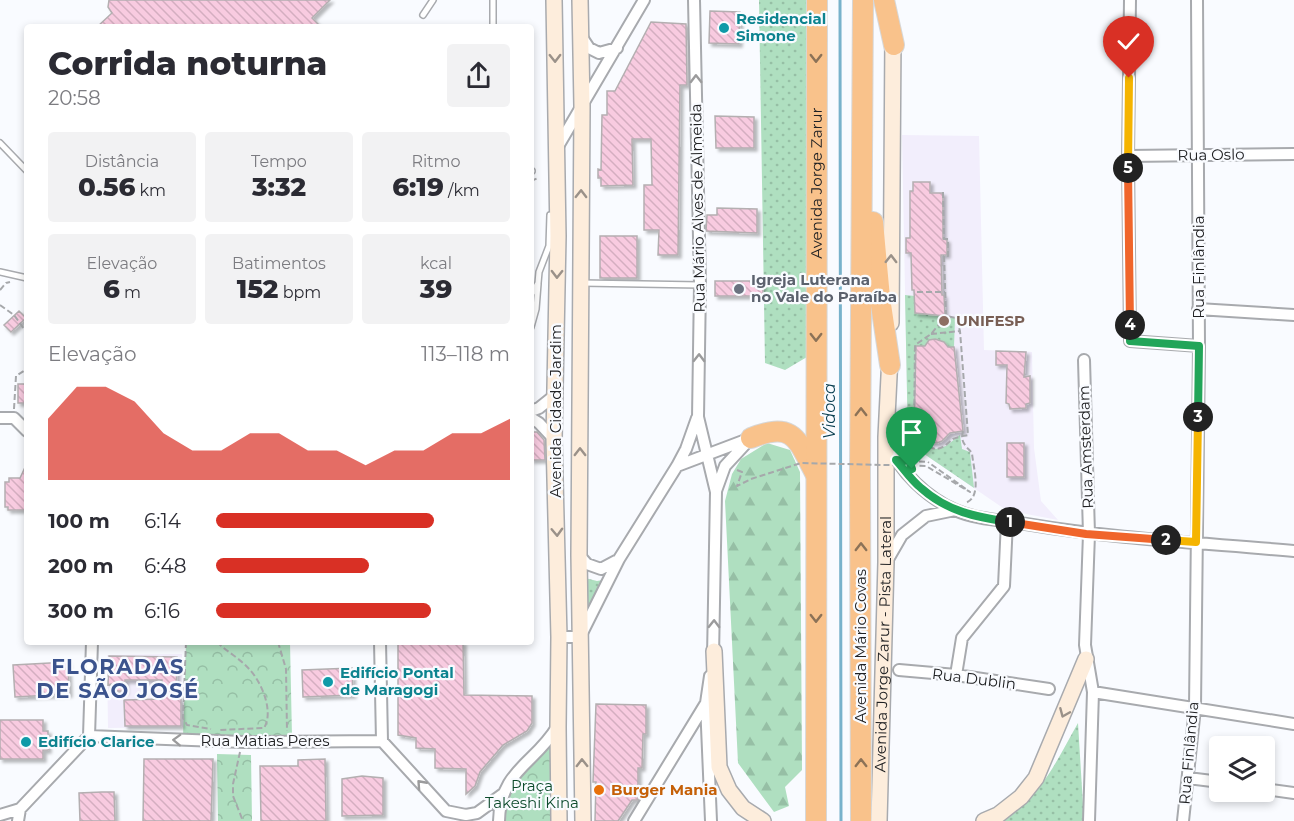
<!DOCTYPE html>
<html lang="pt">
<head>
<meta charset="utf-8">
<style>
	body { margin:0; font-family:Montserrat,sans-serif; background:#f2f2f3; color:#2b2b33; height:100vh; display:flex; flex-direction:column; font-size:22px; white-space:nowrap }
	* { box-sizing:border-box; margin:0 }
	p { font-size:20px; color:#7c7c81 }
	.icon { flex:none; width:33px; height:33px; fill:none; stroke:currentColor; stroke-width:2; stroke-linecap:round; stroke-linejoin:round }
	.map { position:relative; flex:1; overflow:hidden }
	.side { position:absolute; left:24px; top:24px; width:510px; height:621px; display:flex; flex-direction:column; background:#fff; border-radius:6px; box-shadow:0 3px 9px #0003 }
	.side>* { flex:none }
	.fabs { position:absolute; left:1209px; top:736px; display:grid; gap:12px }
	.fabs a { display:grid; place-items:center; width:66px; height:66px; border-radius:6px; background:#fff; box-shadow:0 3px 9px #0003; font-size:30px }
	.pin { position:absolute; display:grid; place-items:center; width:51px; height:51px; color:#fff; margin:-62px -26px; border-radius:50% 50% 50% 0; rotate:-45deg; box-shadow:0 0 6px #0007 }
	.pin .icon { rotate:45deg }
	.km { position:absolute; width:30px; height:30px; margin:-15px; border-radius:50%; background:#222; color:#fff; font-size:16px; line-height:30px; text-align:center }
	.round { display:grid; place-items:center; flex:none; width:63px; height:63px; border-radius:6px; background:#f2f2f3 }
	.overview { display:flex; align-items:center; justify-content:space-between; height:102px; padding:0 24px }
	h1 { font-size:33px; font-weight:800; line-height:45px }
	.figures { display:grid; grid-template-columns:repeat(3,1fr); gap:9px; height:102px; padding:6px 24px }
	.figures div { display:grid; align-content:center; border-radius:6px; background:#f2f2f3; text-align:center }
	.figures b { font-size:26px; font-weight:800 }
	.figures small { font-size:16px; font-weight:400 }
	.figures p { font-size:16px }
	.chart { height:168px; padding:12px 24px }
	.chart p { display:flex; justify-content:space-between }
	.chart svg { width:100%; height:108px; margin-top:6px; fill:#d93025; opacity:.7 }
	ul { padding:0 24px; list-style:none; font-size:20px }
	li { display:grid; grid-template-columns:96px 72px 1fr; align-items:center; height:45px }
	li i { height:15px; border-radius:8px; background:#d93025 }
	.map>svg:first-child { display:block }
</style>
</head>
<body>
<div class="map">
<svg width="1294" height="821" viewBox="0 0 1294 821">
	<defs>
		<pattern id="grass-dots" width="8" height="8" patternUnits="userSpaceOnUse" patternTransform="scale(1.5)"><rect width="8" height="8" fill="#afdfc0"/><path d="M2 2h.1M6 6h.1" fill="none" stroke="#96bfa5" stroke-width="1.8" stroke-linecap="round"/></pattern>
		<pattern id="forest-firs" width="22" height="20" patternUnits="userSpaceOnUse" patternTransform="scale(1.5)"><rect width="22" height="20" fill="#afdfc0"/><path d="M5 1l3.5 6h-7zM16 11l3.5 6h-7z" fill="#96bfa5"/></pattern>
		<pattern id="park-crowns" width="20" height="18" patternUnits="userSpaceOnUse" patternTransform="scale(1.5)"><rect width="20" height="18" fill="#afdfc0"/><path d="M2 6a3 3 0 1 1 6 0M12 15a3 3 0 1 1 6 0" fill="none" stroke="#96bfa5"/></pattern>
		<pattern id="building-back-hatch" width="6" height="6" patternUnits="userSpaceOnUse" patternTransform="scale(1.5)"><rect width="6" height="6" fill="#f8cbe0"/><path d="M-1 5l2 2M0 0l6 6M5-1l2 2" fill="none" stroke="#d4aec0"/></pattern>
		<filter id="shadow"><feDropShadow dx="3" dy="3" stdDeviation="1.5" flood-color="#0004"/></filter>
	</defs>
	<rect width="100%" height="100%" fill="#f9fbff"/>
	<path fill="#f2eefc" d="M902,135L979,136L984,350L1032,352L1034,448L1041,501L1058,520L1006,510L908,443Z
		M182,654L183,727L108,728L107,655Z"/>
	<path fill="url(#grass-dots)" d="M759,0H806L807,357L785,370L765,363Z
		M905,295L915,296L916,313L955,318L954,347H948C943,340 938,338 929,340L925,346H915L914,432L919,433L923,442L936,449L946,446L960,435L962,449L970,452L974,488L908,443Z
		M585,578L597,581L603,580L584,617Z
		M1078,723L1084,821H1004C1043,792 1055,764 1078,723Z"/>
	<path fill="url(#forest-firs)" d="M767,443L790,450L800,472L802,770L785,787L789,806L774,812L738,763L725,501L732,474L741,459Z"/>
	<path fill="url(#park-crowns)" d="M186,642H290L292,737H183Z
		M558,727L559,821H499L503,794Z
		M217,754L251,755L252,821H218Z"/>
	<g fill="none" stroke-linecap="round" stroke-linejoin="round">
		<path stroke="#78b2cb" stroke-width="3" d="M840,0L841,821"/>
	</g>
	<path fill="url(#building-back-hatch)" stroke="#b4afb1" stroke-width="1.5" filter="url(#shadow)" d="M109,0H330L312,18L321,27H97L112,13L108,7Z
		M710,11L740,12L739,44L709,43Z
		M651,22L686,24L687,85H680L678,255H658L659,230H644V185H652L651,139H632L633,185L601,186V178H598V169L601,170L602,115H607V91H615Z
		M715,116L754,117V148H716Z
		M913,182H930V193H943V239L947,240V255H941L942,295H944L945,316L915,313L914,290H912L911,253H906V238H910V191H913Z
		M717,208L757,209V233L706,231L707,215H717Z
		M600,236H637V278H600Z
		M715,281H763V296H715Z
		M19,311L26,318L11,332L4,325Z
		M935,339L944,342L948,347H954L963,431L950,433L942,441L937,443L931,442L925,433L914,432L916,346H925L929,340Z
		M996,351L1026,352L1024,377L1030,376V403L1026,404V408L1010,409L1009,404L1006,403L1007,365H996Z
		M18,384H27V403H18Z
		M531,432H537L544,440L545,460H531Z
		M1007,443H1024V477H1007Z
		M27,463V510H8V507H5V482H9V478H20Z
		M398,642H463L464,695L532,696V723L527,731L503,745L480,772L475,786L466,794V769L435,768V749L416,748V738L398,735Z
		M109,656L177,657L176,699H181V726H125L124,700L162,699V680H125V691H111V684L108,685Z
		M68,662L69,694L15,697L13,665Z
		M352,668L353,695L303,697L302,670Z
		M596,704L646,705V734H643L642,768H638V800H632L618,821H595L596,782H593Z
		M0,720H43V731H48V750H43V759H0Z
		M144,759H213L211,821H143Z
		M325,759L326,821H261L260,766H298V760Z
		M362,776L383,778V815L342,816V779Z
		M102,792H114L115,821H80L79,793Z"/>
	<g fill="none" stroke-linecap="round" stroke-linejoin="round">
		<defs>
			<path id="lane" d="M423,15L433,0
				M493,27V0
				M0,143L27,171
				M531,171H532
				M0,272L27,278
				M582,283L700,285
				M531,295L538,283L539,272L549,246L550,215
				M531,327L536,309L538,284"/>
			<path id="street" d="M694,0L700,285L698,417L716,492L713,657
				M1130,0L1128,156L1130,341L1199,346
				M581,36L589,48L599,53L617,48
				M557,148L644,0
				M1128,156L1294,154
				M1198,309L1294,315
				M1084,360L1089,534L1085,645L1093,692L1089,821
				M531,411L539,408L554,396
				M0,418H14L27,431
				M531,418L539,423L554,439
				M889,444C899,472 928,498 955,510C977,520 1003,520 1026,524C1115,539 1205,543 1294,551
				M677,466L751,438
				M716,491L725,466L749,440
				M579,555L587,564L601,569L616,561
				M887,561L902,535L926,516L955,510
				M559,637H580L619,559L677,466L686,449L697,418
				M380,642L382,741
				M899,670L956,675L1049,689
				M956,675L962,638L1004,586L1007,521
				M710,676L706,703L711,821
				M1093,692L1294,724
				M89,736L92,642
				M1188,778L1220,782
				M1264,789L1294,793
				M0,815L20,809L89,736L243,742L382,741L446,811L466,815L477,813L503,794
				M18,821L20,809
				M499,821C500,770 535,764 557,727
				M634,821L706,703
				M1183,821L1195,708L1199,346L1197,0"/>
			<g id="secondary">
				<path d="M554,0L558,236L554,439L559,637L558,727L559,821"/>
				<path d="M580,0L582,106L579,555L583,821"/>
				<path d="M891,323L893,35"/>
				<path d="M714,651L719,767L729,790L743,808L763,821"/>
				<path id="s1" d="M879,821L886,562V437L890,356"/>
				<path d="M984,821L998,815L1021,797L1036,778L1086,659"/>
			</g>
			<g id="highway">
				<path d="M884,0L894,45"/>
				<path d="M873,222L880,298L890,365"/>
				<path d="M751,438C794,421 797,439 815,473"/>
				<path id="s2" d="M816,821L817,0"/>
				<path d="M861,821L860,470L863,0"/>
			</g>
		</defs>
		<use href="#lane" stroke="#a8aaae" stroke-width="8"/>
		<use href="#street" stroke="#a8aaae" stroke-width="14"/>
		<use href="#secondary" stroke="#a8aaae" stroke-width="18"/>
		<use href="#highway" stroke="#d7d7d7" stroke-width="22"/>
		<path stroke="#a6a8ab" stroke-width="2" stroke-dasharray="6 3" stroke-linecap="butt" d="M531,181L538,178
			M943,192L944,239H948V256H944L946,316L956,318L960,331L968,435C964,436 957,437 953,439C945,445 939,454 927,445C921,441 921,434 914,432L915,345L931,334L946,316
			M0,290L6,283L10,282
			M917,292H945
			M0,305L14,315L27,333
			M931,334L960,331
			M14,409L16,376L27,369
			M963,431C960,442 965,445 972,453C973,467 983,498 965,503
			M910,461L928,462
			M737,470L742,472L737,486L751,479
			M186,642L183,718L187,725L211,729
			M217,642C227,652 241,659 250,670C262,683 274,712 264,728L219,730
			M278,642L286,669L287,731
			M240,752L233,784V796L243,821"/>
		<use href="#lane" stroke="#fff" stroke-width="5"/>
		<use href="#street" stroke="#fff" stroke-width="10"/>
		<use href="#secondary" stroke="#fdeddc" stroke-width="15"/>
		<use href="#highway" stroke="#f9c28b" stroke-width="20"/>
		<path stroke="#a6a8ab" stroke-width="2" stroke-dasharray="6 3" stroke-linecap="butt" d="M751,479L801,463L926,466L970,492L928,462"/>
	</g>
	<defs><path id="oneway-chevron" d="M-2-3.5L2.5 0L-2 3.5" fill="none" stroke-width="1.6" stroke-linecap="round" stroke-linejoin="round" transform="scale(1.5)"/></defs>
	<g stroke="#9a9189">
		<use href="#oneway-chevron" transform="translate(555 58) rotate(89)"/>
		<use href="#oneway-chevron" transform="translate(581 194) rotate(-89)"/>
		<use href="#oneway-chevron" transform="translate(891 259) rotate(-89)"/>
		<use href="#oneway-chevron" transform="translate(557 274) rotate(91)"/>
		<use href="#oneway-chevron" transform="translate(580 452) rotate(-90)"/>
		<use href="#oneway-chevron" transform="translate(557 532) rotate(88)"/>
		<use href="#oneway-chevron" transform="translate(1064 713) rotate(113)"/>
		<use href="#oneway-chevron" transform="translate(582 763) rotate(-91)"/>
	</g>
	<g stroke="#8c7257">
		<use href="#oneway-chevron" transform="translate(816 58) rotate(90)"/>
		<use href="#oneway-chevron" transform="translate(816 337) rotate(90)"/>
		<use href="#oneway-chevron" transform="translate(861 412) rotate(-90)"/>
		<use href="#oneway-chevron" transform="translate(861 547) rotate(-90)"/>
		<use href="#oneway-chevron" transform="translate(816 618) rotate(90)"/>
		<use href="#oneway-chevron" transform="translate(861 763) rotate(-90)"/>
	</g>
	<g stroke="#9b9b9c">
		<use href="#oneway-chevron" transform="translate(696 79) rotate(-91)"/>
		<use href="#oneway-chevron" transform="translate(699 358) rotate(-89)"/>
		<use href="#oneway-chevron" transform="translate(714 624) rotate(-89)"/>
		<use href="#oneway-chevron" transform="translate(177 740) rotate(-178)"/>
		<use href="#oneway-chevron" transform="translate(421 784) rotate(-132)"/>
	</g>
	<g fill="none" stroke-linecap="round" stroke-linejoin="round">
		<defs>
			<path id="split-1" d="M912,469L909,461L896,460C904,469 911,480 921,488C948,512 976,517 1010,522"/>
			<path id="split-2" d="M1010,522L1086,534L1166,540"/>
			<path id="split-3" d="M1166,540L1196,542L1198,417"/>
			<path id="split-4" d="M1130,325V341L1199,346L1198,417"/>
			<path id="split-5" d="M1128,168L1130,325"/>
			<path id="split-6" d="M1128,168L1129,78"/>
		</defs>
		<use href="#split-1" stroke="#fff" stroke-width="12"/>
		<use href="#split-2" stroke="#fff" stroke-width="12"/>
		<use href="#split-3" stroke="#fff" stroke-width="12"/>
		<use href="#split-4" stroke="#fff" stroke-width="12"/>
		<use href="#split-5" stroke="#fff" stroke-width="12"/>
		<use href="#split-6" stroke="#fff" stroke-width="12"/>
		<use href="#split-1" stroke="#22a559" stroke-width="8"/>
		<use href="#split-2" stroke="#f0652b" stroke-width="8"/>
		<use href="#split-3" stroke="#f5b400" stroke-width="8"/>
		<use href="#split-4" stroke="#22a559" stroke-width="8"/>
		<use href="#split-5" stroke="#f0652b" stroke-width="8"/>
		<use href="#split-6" stroke="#f5b400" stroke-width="8"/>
	</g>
	<g fill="#0f9aa8" stroke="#f9fbff" stroke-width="2">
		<circle cx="724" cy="28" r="6"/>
		<circle cx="328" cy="682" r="6"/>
		<circle cx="26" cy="742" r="6"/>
	</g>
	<circle fill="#6b7280" stroke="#f9fbff" stroke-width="2" cx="739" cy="289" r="6"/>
	<circle fill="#8d6e63" stroke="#f9fbff" stroke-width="2" cx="944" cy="321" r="6"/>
	<circle fill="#e8710a" stroke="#f9fbff" stroke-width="2" cx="599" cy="790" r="6"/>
	<g text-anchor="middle" stroke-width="4.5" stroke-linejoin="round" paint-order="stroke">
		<g font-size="15" font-weight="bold" fill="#0d838f" stroke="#f9fbff" text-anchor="start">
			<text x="736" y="24">Residencial<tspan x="736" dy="17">Simone</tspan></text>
			<text x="340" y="678">Edifício Pontal<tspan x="340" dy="17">de Maragogi</tspan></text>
			<text x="38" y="747">Edifício Clarice</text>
		</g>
		<g font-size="15" fill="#202123" stroke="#f9fbff">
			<text transform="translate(1211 155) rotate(-1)" y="5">Rua Oslo</text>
			<text dy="5" stroke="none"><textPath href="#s2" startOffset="638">Avenida Jorge Zarur</textPath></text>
			<text transform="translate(698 208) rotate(-91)" y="5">Rua Mário Alves de Almeida</text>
			<text transform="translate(1199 267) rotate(-90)" y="5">Rua Finlândia</text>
			<text transform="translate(556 411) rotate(-90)" y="5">Avenida Cidade Jardim</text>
			<text transform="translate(1086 447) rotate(-92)" y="5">Rua Amsterdam</text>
			<text dy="5" stroke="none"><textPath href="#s1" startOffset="177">Avenida Jorge Zarur - Pista Lateral</textPath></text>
			<text transform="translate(861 646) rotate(-90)" y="5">Avenida Mário Covas</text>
			<text transform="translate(974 679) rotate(7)" y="5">Rua Dublin</text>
			<text x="265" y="746">Rua Matias Peres</text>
			<text transform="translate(1189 753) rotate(-85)" y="5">Rua Finlândia</text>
		</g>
		<g font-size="15" font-weight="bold" fill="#5b616d" stroke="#f9fbff" text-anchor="start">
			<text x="751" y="285">Igreja Luterana<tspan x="751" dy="17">no Vale do Paraíba</tspan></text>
		</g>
		<g font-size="15" font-weight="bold" fill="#785e54" stroke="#f9fbff" text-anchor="start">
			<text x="956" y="326">UNIFESP</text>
		</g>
		<g font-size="15" fill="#0d4b2c" stroke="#f9fbff">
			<text x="532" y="791">Praça<tspan x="532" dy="17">Takeshi Kina</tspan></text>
		</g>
		<g font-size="15" font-weight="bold" fill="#c56008" stroke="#f9fbff" text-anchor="start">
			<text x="611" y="795">Burger Mania</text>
		</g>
		<g font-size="16" font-style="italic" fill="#063c4e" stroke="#f9fbff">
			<text transform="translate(829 411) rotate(-90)" y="6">Vidoca</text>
		</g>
		<g font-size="21" font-weight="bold" letter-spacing="1.5" fill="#3b538d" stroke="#f9fbff">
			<text x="118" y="674">FLORADAS<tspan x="118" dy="24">DE SÃO JOSÉ</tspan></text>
		</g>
	</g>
</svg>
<div class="fabs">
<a><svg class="icon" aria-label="layers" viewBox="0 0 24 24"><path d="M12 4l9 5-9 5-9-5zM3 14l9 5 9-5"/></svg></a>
</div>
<div class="pin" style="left:912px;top:469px;background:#1e9e55"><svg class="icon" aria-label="arrive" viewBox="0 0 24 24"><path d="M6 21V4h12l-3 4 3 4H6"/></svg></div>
<div class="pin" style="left:1129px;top:78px;background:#d93025"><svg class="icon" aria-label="check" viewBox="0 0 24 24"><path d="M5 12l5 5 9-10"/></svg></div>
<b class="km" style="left:1010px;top:522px">1</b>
<b class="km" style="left:1166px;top:540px">2</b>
<b class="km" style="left:1198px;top:417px">3</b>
<b class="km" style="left:1130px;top:325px">4</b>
<b class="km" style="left:1128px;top:168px">5</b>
<section class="side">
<div class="overview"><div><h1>Corrida noturna</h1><p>20:58</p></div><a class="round"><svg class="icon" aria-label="share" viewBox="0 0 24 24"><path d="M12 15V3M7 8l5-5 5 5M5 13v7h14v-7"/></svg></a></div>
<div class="figures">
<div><p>Distância</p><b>0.56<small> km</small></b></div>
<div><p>Tempo</p><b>3:32</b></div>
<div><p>Ritmo</p><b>6:19<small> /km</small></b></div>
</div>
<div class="figures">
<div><p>Elevação</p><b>6<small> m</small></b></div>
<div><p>Batimentos</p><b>152<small> bpm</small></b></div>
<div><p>kcal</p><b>39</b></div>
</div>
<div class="chart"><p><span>Elevação</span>113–118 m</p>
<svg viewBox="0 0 160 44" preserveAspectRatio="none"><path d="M0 44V19L10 6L20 6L30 12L40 25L50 32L60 32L70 25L80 25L90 32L100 32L110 38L120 32L130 32L140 25L150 25L160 19V44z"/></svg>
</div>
<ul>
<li><b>100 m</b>6:14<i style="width:74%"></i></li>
<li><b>200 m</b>6:48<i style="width:52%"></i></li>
<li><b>300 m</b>6:16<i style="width:73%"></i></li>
</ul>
</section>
</div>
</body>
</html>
